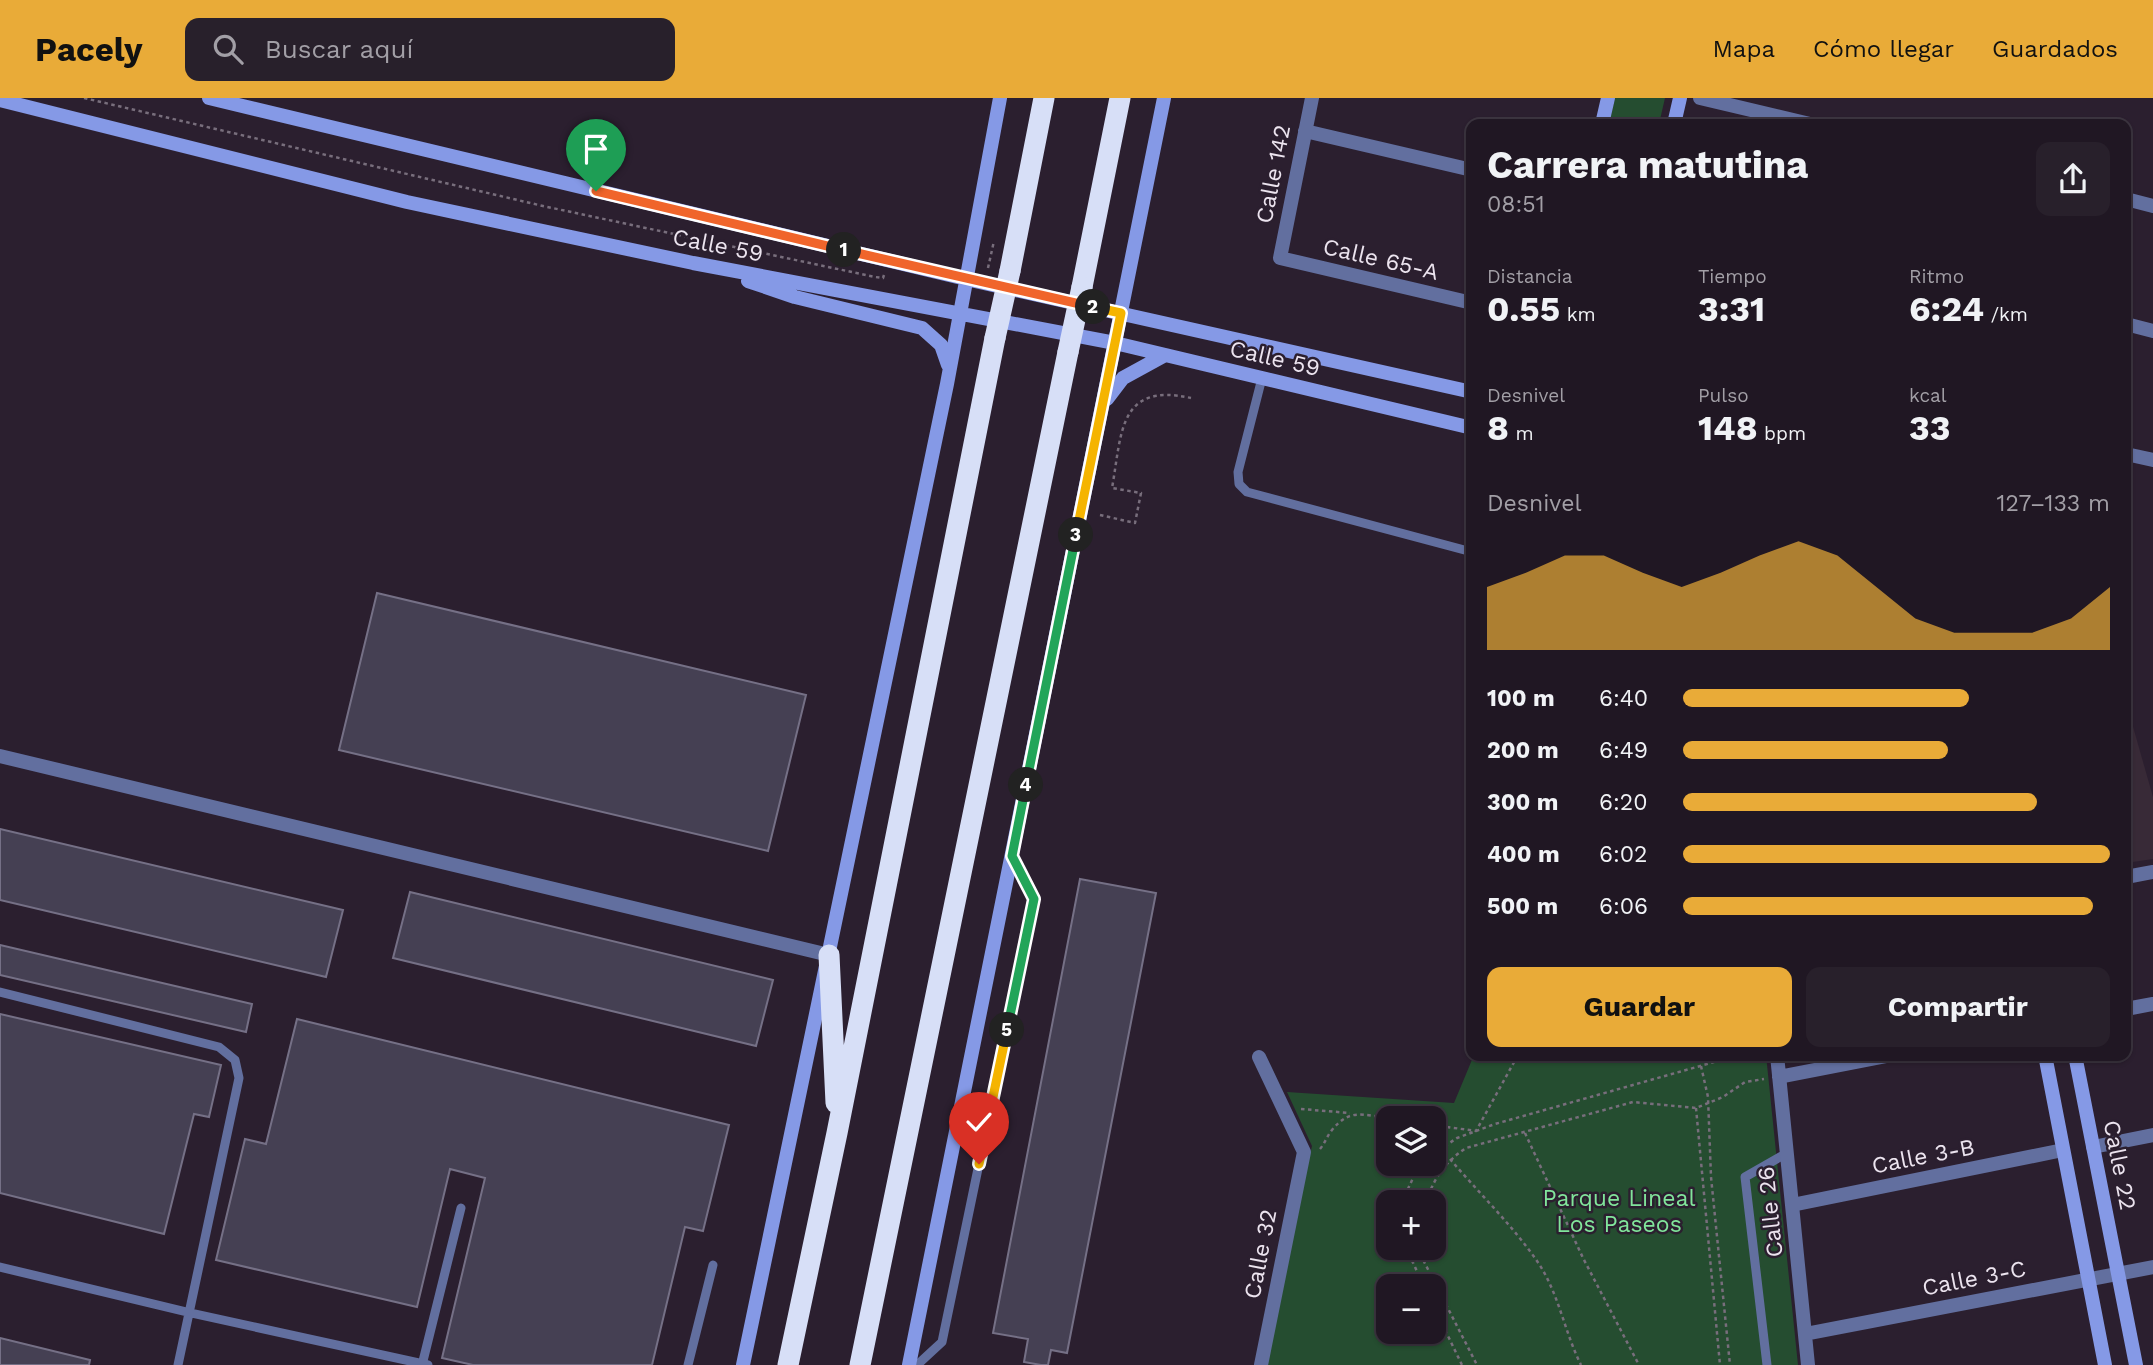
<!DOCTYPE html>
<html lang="es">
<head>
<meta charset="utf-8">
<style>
	body { margin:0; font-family:"Work Sans",sans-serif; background:#28202b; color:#f1f3f6; height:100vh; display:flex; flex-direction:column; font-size:26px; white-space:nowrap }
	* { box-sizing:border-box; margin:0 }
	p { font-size:23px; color:#a29fa6 }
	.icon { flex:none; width:38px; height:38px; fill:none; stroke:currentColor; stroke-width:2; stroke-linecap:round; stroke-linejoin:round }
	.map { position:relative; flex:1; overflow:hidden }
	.panel { position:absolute; left:1466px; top:21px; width:665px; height:942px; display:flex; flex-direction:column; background:#201723; border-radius:14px; box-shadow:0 2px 5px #0004,0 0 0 2px #3d3641 }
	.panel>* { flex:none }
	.controls { position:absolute; left:1376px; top:1008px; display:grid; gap:14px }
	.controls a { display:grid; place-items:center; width:70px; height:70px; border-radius:14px; background:#201723; box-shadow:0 2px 5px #0004,0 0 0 2px #3d3641; font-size:35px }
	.pin { position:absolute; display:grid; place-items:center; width:60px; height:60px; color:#fff; margin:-72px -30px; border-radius:50% 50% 50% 0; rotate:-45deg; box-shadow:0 0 7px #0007 }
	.pin .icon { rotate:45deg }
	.km { position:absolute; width:35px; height:35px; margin:-18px; border-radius:50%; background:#222; color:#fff; font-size:19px; line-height:35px; text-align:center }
	.round { display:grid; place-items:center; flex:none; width:74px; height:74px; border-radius:14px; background:#28202b }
	.overview { display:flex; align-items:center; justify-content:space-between; height:119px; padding:0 21px }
	h1 { font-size:38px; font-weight:700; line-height:52px }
	.metrics { display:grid; grid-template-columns:repeat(3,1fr); gap:10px; height:119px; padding:7px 21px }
	.metrics div { display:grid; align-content:center }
	.metrics b { font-size:35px; font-weight:700 }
	.metrics small { font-size:19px; font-weight:400 }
	.metrics p { font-size:19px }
	.chart { height:196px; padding:14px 21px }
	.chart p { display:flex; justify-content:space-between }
	.chart svg { width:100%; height:126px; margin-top:7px; fill:#e9ab38; opacity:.7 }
	.primary-button { display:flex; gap:14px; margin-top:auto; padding:14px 21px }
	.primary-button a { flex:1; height:80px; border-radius:14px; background:#e9ab38; color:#111; font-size:28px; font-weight:700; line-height:80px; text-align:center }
	.primary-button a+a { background:#28202b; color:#f1f3f6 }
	ul { padding:0 21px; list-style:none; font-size:23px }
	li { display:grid; grid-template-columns:112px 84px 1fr; align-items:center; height:52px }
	li i { height:18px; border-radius:9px; background:#e9ab38 }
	header { display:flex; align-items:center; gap:42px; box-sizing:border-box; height:98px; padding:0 35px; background:#e9ab38; color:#111 }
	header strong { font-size:33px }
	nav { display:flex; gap:38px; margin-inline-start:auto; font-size:24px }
	.search { width:490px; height:63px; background:#28202b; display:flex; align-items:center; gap:18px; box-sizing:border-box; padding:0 24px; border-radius:14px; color:#a29fa6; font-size:26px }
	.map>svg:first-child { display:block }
</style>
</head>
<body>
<header>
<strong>Pacely</strong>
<div class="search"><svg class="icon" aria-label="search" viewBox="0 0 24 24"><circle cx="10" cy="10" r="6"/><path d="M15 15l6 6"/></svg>Buscar aquí</div>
<nav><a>Mapa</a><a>Cómo llegar</a><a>Guardados</a></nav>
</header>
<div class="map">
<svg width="2153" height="1267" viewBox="0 0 2153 1267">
	<rect width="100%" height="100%" fill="#2b1f2f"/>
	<path fill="#382a37" d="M2126,604L2153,699V761L2126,765Z"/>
	<path fill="#254d30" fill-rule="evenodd" d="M1615,0H1665L1659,26H1609Z
		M1474,957H1766L1798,1267H1261L1312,1048L1287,994L1454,1005ZM1388,1020H1433V1066H1388ZM1388,1104H1433V1150H1388ZM1388,1188H1433V1234H1388Z"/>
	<path fill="#454053" stroke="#757086" stroke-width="2" d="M377,495L806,597L768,753L339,652Z
		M0,731L343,812L326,879L0,802Z
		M1080,781L1156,795L1067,1255L1051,1252L1048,1267H1041L1024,1264L1028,1241L993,1235Z
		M410,794L773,882L756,948L393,860Z
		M0,847L252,906L246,934L0,877Z
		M0,916L221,967L209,1019L194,1016L164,1136L0,1095Z
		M297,921L729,1027L703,1133L685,1129L652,1267H473L442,1260L485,1080L450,1071L417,1209L216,1162L245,1041L266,1046Z
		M0,1240L90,1262L89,1267H0Z"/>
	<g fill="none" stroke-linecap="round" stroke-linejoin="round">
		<path stroke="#786e7c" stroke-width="2.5" stroke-dasharray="3.5 3.5" stroke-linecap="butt" d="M84,0L543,108L875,179L883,180L884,177
			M988,170L994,143
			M1100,417L1135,425L1141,395L1112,390C1122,335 1118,284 1191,300
			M1701,968L1708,999L1711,1079L1730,1267
			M1696,1010L1720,1267
			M1301,1011L1350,1015
			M1433,1027L1476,1033L1518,957
			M1525,1035L1583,1160L1639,1267
			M1320,1051C1325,1045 1327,1038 1332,1032C1350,1010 1362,1017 1388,1020
			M1433,1056L1457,1040L1495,1026L1739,957
			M1450,1061C1478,1094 1513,1128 1537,1163C1559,1195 1564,1233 1581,1267
			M1402,1104L1413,1080L1424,1066
			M1426,1104C1434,1080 1445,1064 1466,1050L1633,1004L1696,1010L1723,999L1745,984L1764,981
			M1406,1150L1424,1188
			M1417,1150L1477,1267
			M1433,1207L1462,1267"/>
		<path stroke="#626f9f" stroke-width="9" d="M1262,280L1238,374L1239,386L1247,394L1472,454
			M0,894L219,949L235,962L239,980L178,1267
			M0,1169L191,1215L428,1267
			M422,1267L461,1110
			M688,1267L713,1167
			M917,1267L942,1244L1034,801L1013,759
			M1767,1267L1745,1079L1787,1055"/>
		<path stroke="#626f9f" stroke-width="14" d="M1312,0L1280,160L1472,205
			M1700,0L1810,26
			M1305,33L1472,72
			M2126,101L2153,108
			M2126,226L2153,233
			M2126,356L2153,362
			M0,658L829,857
			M2126,779L2153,774
			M2126,911L2153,906
			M1777,957L1808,1267
			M1259,959L1304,1054L1261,1267
			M1779,979L1892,957
			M2093,1049L2153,1037
			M1792,1107L2063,1052
			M1805,1236L2153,1169"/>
		<path stroke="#8599e6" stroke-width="14" d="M209,0L966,181L1472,294
			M0,2L407,104L693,165L1115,245L1472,330
			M1602,26L1608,0
			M1674,26L1680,0
			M748,183L795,199L922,230L941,247L948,267
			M1107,301L1123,280L1165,257
			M2045,957L2105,1267
			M2075,957L2136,1267
			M743,1267L947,286L1000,0
			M909,1267L1164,0"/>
		<path stroke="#d7dff7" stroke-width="21" d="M1010,173L1044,0
			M1082,189L1120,0
			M829,857L836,1005
			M788,1267L837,1035L995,240
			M860,1267L1068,254"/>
		<path stroke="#d7dff7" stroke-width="21" d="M995,240L1010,173
			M1068,254L1082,189"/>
	</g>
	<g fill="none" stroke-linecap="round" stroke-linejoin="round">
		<defs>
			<path id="split-1" d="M596,93L844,152"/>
			<path id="split-2" d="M844,152L1093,209"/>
			<path id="split-3" d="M1076,437L1121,215L1093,209"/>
			<path id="split-4" d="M1026,687L1076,437"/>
			<path id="split-5" d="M1007,932L1034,801L1012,758L1026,687"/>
			<path id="split-6" d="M979,1066L1007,932"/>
		</defs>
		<use href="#split-1" stroke="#fff" stroke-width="14"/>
		<use href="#split-2" stroke="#fff" stroke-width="14"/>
		<use href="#split-3" stroke="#fff" stroke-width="14"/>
		<use href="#split-4" stroke="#fff" stroke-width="14"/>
		<use href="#split-5" stroke="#fff" stroke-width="14"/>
		<use href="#split-6" stroke="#fff" stroke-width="14"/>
		<use href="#split-1" stroke="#f0652b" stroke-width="9"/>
		<use href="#split-2" stroke="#f0652b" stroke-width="9"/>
		<use href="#split-3" stroke="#f5b400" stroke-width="9"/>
		<use href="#split-4" stroke="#22a559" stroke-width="9"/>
		<use href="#split-5" stroke="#22a559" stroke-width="9"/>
		<use href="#split-6" stroke="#f5b400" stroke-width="9"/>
	</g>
	<g text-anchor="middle" stroke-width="5" stroke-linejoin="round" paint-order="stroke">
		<g font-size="23" fill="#ece4ef" stroke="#2b1f2f">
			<text transform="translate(1273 76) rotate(-79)" y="8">Calle 142</text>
			<text transform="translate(718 147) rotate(11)" y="8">Calle 59</text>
			<text transform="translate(1381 161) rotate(13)" y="8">Calle 65-A</text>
			<text transform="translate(1275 260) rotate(13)" y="8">Calle 59</text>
			<text transform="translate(1923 1058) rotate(-11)" y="8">Calle 3-B</text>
			<text transform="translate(2120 1067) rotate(79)" y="8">Calle 22</text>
			<text transform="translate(1770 1114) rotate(-96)" y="8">Calle 26</text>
			<text transform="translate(1260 1156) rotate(-79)" y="8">Calle 32</text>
			<text transform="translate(1974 1180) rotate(-11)" y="8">Calle 3-C</text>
		</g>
		<g font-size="23" fill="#81e59b" stroke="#2b1f2f">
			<text x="1619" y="1108">Parque Lineal<tspan x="1619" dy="26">Los Paseos</tspan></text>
		</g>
	</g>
</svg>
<div class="controls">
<a><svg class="icon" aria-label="layers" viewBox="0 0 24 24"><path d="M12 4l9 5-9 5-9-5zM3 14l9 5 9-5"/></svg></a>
<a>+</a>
<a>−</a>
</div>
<div class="pin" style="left:596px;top:93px;background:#1e9e55"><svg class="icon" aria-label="arrive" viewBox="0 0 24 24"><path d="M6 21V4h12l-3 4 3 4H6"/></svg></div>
<div class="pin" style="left:979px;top:1066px;background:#d93025"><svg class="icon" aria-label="check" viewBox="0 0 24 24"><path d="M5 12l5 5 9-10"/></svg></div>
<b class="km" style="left:844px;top:152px">1</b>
<b class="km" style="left:1093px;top:209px">2</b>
<b class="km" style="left:1076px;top:437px">3</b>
<b class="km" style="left:1026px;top:687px">4</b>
<b class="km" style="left:1007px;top:932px">5</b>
<section class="panel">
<div class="overview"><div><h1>Carrera matutina</h1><p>08:51</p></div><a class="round"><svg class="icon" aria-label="share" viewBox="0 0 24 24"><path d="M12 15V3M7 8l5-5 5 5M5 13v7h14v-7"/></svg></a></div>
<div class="metrics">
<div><p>Distancia</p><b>0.55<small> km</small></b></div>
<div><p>Tiempo</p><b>3:31</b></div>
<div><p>Ritmo</p><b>6:24<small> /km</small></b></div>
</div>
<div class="metrics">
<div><p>Desnivel</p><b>8<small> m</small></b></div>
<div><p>Pulso</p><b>148<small> bpm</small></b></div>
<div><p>kcal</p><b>33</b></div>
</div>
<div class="chart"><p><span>Desnivel</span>127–133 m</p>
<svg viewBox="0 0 160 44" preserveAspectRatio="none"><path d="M0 44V22L10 17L20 11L30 11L40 17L50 22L60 17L70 11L80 6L90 11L100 22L110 33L120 38L130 38L140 38L150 33L160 22V44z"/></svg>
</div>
<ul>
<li><b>100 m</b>6:40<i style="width:67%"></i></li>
<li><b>200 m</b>6:49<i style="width:62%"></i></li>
<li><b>300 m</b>6:20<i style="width:83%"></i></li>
<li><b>400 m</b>6:02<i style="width:100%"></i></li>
<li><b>500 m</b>6:06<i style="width:96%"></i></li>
</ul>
<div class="primary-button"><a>Guardar</a><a>Compartir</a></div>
</section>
</div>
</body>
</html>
